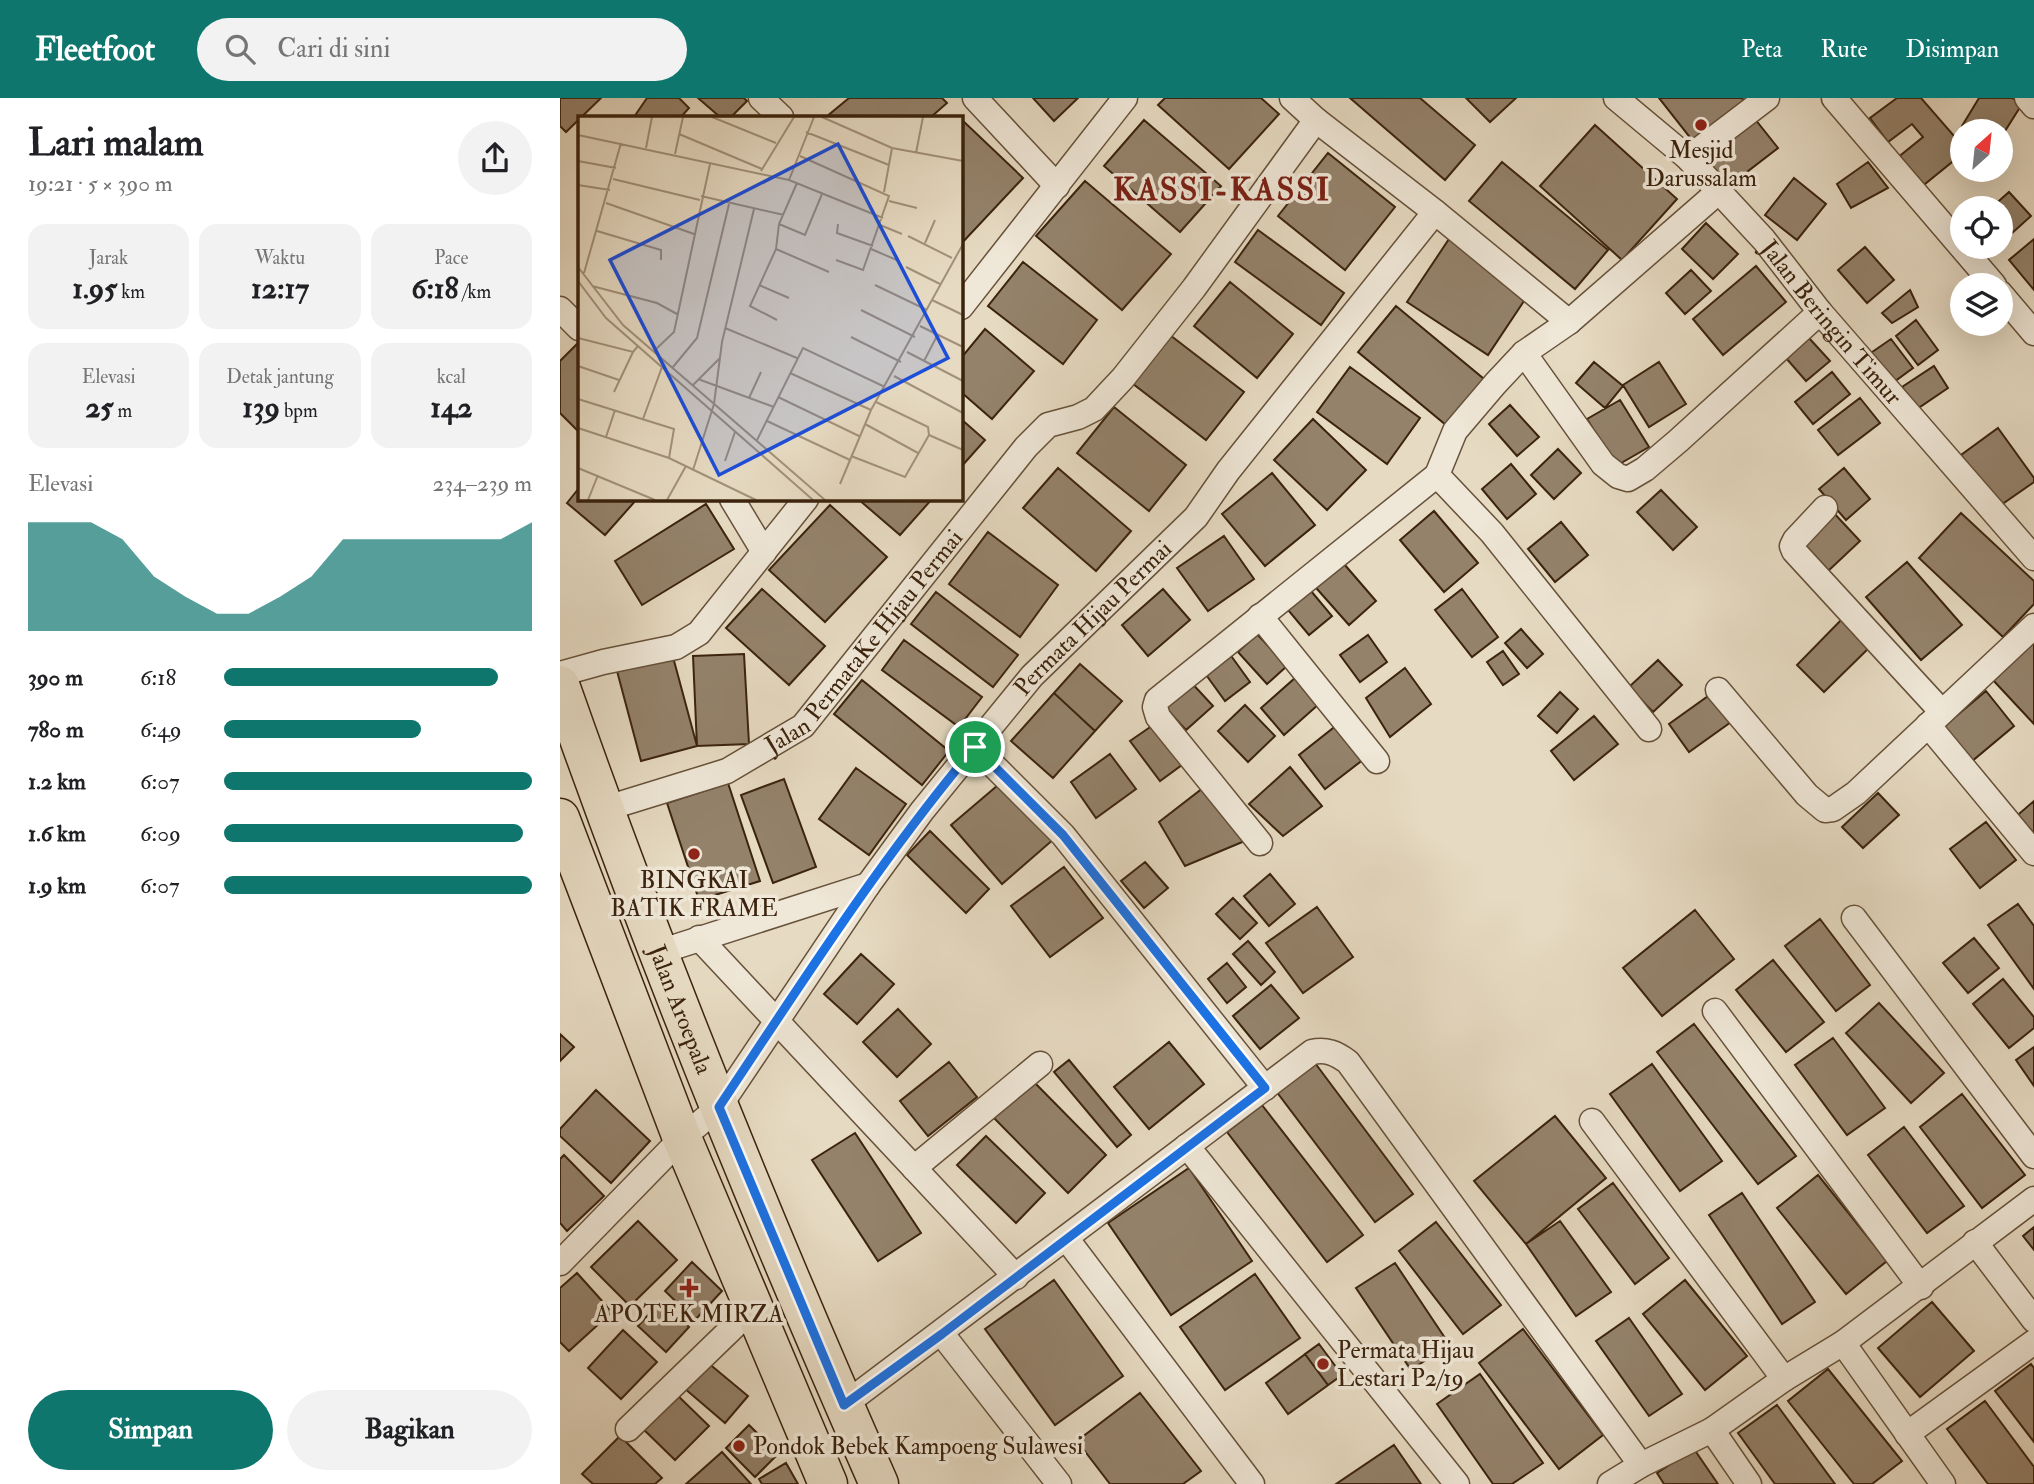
<!DOCTYPE html>
<html lang="id">
<head>
<meta charset="utf-8">
<style>
	body { margin:0; font-family:"IM FELL Double Pica",serif; background:#f2f2f2; color:#202124; height:100vh; display:flex; flex-direction:column; font-size:26px; white-space:nowrap }
	* { box-sizing:border-box; margin:0 }
	p { font-size:23px; color:#757577 }
	.icon { flex:none; width:38px; height:38px; fill:none; stroke:currentColor; stroke-width:2; stroke-linecap:round; stroke-linejoin:round }
	.map { position:relative; flex:1; overflow:hidden }
	.drawer { display:flex; flex-direction:column; background:#fff; width:560px }
	.drawer>* { flex:none }
	.needle { width:46px; rotate:27deg }
	.controls { position:absolute; left:1390px; top:21px; display:grid; gap:14px }
	.controls a { display:grid; place-items:center; width:63px; height:63px; border-radius:50%; background:#fff; box-shadow:0 7px 28px #0002; font-size:35px }
	.pin { position:absolute; display:grid; place-items:center; width:60px; height:60px; color:#fff; margin:-30px; border:4px solid #fff; border-radius:50%; box-shadow:0 2px 7px #0007 }
	.round { display:grid; place-items:center; flex:none; width:74px; height:74px; border-radius:37px; background:#f2f2f2 }
	.head { display:flex; align-items:center; justify-content:space-between; height:119px; padding:0 28px }
	h1 { font-size:38px; font-weight:800; line-height:52px }
	.figures { display:grid; grid-template-columns:repeat(3,1fr); gap:10px; height:119px; padding:7px 28px }
	.figures div { display:grid; align-content:center; border-radius:18px; background:#f2f2f2; text-align:center }
	.figures b { font-size:30px; font-weight:800 }
	.figures small { font-size:19px; font-weight:400 }
	.figures p { font-size:19px }
	.chart { height:196px; padding:14px 28px }
	.chart p { display:flex; justify-content:space-between }
	.chart svg { width:100%; height:126px; margin-top:7px; fill:#0f766e; opacity:.7 }
	.cta { display:flex; gap:14px; margin-top:auto; padding:14px 28px }
	.cta a { flex:1; height:80px; border-radius:42px; background:#0f766e; color:#fff; font-size:28px; font-weight:800; line-height:80px; text-align:center }
	.cta a+a { background:#f2f2f2; color:#202124 }
	ul { padding:0 28px; list-style:none; font-size:23px }
	li { display:grid; grid-template-columns:112px 84px 1fr; align-items:center; height:52px }
	li i { height:18px; border-radius:9px; background:#0f766e }
	header { display:flex; align-items:center; gap:42px; box-sizing:border-box; height:98px; padding:0 35px; background:#0f766e; color:#fff }
	header strong { font-size:33px }
	nav { display:flex; gap:38px; margin-inline-start:auto; font-size:24px }
	.search { width:490px; height:63px; background:#f2f2f2; display:flex; align-items:center; gap:18px; box-sizing:border-box; padding:0 24px; border-radius:38px; color:#757577; font-size:26px }
	main { display:flex; flex:1; min-height:0 }
	.map>svg:first-child { display:block }
</style>
</head>
<body>
<header>
<strong>Fleetfoot</strong>
<div class="search"><svg class="icon" aria-label="search" viewBox="0 0 24 24"><circle cx="10" cy="10" r="6"/><path d="M15 15l6 6"/></svg>Cari di sini</div>
<nav><a>Peta</a><a>Rute</a><a>Disimpan</a></nav>
</header>
<main>
<section class="drawer">
<div class="head"><div><h1>Lari malam</h1><p>19:21 · 5 × 390 m</p></div><a class="round"><svg class="icon" aria-label="share" viewBox="0 0 24 24"><path d="M12 15V3M7 8l5-5 5 5M5 13v7h14v-7"/></svg></a></div>
<div class="figures">
<div><p>Jarak</p><b>1.95<small> km</small></b></div>
<div><p>Waktu</p><b>12:17</b></div>
<div><p>Pace</p><b>6:18<small> /km</small></b></div>
</div>
<div class="figures">
<div><p>Elevasi</p><b>25<small> m</small></b></div>
<div><p>Detak jantung</p><b>139<small> bpm</small></b></div>
<div><p>kcal</p><b>142</b></div>
</div>
<div class="chart"><p><span>Elevasi</span>234–239 m</p>
<svg viewBox="0 0 160 44" preserveAspectRatio="none"><path d="M0 44V6L10 6L20 6L30 12L40 25L50 32L60 38L70 38L80 32L90 25L100 12L110 12L120 12L130 12L140 12L150 12L160 6V44z"/></svg>
</div>
<ul>
<li><b>390 m</b>6:18<i style="width:89%"></i></li>
<li><b>780 m</b>6:49<i style="width:64%"></i></li>
<li><b>1.2 km</b>6:07<i style="width:100%"></i></li>
<li><b>1.6 km</b>6:09<i style="width:97%"></i></li>
<li><b>1.9 km</b>6:07<i style="width:100%"></i></li>
</ul>
<div class="cta"><a>Simpan</a><a>Bagikan</a></div>
</section>
<div class="map">
<svg width="1474" height="1386" viewBox="0 0 1474 1386">
	<rect width="100%" height="100%" fill="#e6dac2"/>
	<filter id="stains"><feTurbulence type="fractalNoise" baseFrequency=".00286" numOctaves="4"/><feColorMatrix values="0 0 0 0 .2 0 0 0 0 .09 0 0 0 0 .02 0 0 0 .5 -.17"/></filter>
	<radialGradient id="worn" r=".72"><stop offset=".6" stop-color="#630" stop-opacity="0"/><stop offset="1" stop-color="#630" stop-opacity=".3"/></radialGradient>
	<path fill="#94826b" stroke="#3b230d" stroke-width="2" d="M0,0H41L6,34L0,28Z
		M87,0H119L129,10L121,19H74Z
		M138,0H184L187,3L171,19H160Z
		M289,0H382L387,5L371,19H266Z
		M473,0H518L494,23Z
		M605,0H701L719,16L669,71L598,7Z
		M790,0H860L915,47L885,82Z
		M906,0H956L930,24Z
		M1099,0H1182L1188,7L1136,47Z
		M1337,0H1361L1402,47V56L1360,90L1336,61L1363,39L1352,26L1328,44L1310,20Z
		M1419,0H1452L1462,6L1440,41V33H1409L1402,28Z
		M1191,16L1218,50L1166,90L1139,56Z
		M401,21L463,80L401,146Z
		M584,22L661,88L620,134L544,68Z
		M1035,27L1117,101L1062,162L980,88Z
		M768,55L835,109L785,172L718,118Z
		M942,64L1048,152L1015,191L909,103Z
		M1308,64L1328,90L1291,110L1277,86Z
		M1234,80L1266,106L1237,142L1205,117Z
		M525,83L611,156L562,212L476,138Z
		M1449,94L1471,118L1440,146V110H1431Z
		M1146,125L1178,156L1153,181L1122,151Z
		M698,132L784,195L761,227L675,164Z
		M889,141L970,194L928,257L847,204Z
		M1474,141V192L1449,162Z
		M1305,149L1334,182L1307,205L1278,172Z
		M463,164L537,222L503,266L428,208Z
		M1196,168L1226,204L1163,257L1133,221Z
		M1131,172L1151,193L1125,216L1106,195Z
		M670,184L733,236L697,280L634,228Z
		M1350,192L1358,209L1332,225L1322,215Z
		M836,208L924,281L886,327L798,254Z
		M1356,222L1378,252L1358,267L1336,238Z
		M425,231L474,273L432,321L401,294V260Z
		M606,234L684,294L646,342L568,282Z
		M1249,240L1270,263L1246,283L1226,260Z
		M1331,241L1353,270L1327,289L1305,259Z
		M17,246L19,248V334L0,315V263Z
		M1034,264L1063,288L1045,310L1016,285Z
		M1099,264L1126,306L1089,329L1063,287Z
		M1374,268L1388,290L1357,311L1342,289Z
		M790,269L860,320L827,366L757,314Z
		M1272,274L1290,296L1253,326L1235,304Z
		M1300,300L1320,325L1278,357L1258,332Z
		M1060,302L1089,349L1056,368L1027,321Z
		M950,307L979,339L957,358L929,326Z
		M554,309L626,367L589,413L517,355Z
		M401,321L425,342L401,369Z
		M753,321L806,372L767,412L714,362Z
		M1438,330L1474,380V384L1438,409L1401,357Z
		M998,351L1021,375L994,401L971,377Z
		M951,366L976,396L947,421L922,391Z
		M498,370L571,433L536,473L463,410Z
		M1284,370L1310,401L1286,422L1259,391Z
		M712,375L755,427L705,468L662,416Z
		M19,390V401H77L45,437L7,405Z
		M1101,392L1137,429L1113,452L1077,414Z
		M298,401H372L340,437Z
		M146,406L174,451L82,507L55,463Z
		M270,407L327,459L265,524L209,472Z
		M1271,412L1300,443L1267,474L1238,443Z
		M874,413L918,465L884,494L840,442Z
		M1401,415L1474,483V506L1443,539L1359,460Z
		M1001,424L1028,457L995,484L968,451Z
		M428,434L498,487L460,539L389,486Z
		M664,438L694,481L648,513L617,470Z
		M778,459L816,503L789,527L750,483Z
		M1347,464L1402,527L1361,562L1306,499Z
		M746,487L772,518L749,537L723,506Z
		M202,491L265,548L229,587L166,530Z
		M603,491L630,522L588,558L562,527Z
		M902,491L938,539L912,559L875,512Z
		M376,494L458,557L433,589L351,526Z
		M1286,517L1314,545L1264,594L1237,567Z
		M961,531L983,556L967,570L945,545Z
		M697,536L727,568L707,586L678,554Z
		M808,537L827,564L800,584L780,557Z
		M344,542L422,599L399,629L322,572Z
		M1474,543V626L1432,581Z
		M943,553L959,576L943,587L927,564Z
		M669,555L690,584L665,603L644,574Z
		M184,556L189,646L137,648L133,558Z
		M113,559L137,648L81,663L57,573Z
		M1098,562L1122,587L1093,614L1069,589Z
		M520,566L562,603L535,633L494,595Z
		M845,570L871,606L830,639L806,600Z
		M735,580L759,606L724,637L701,610Z
		M628,581L653,608L626,632L601,605Z
		M302,582L389,653L362,687L274,616Z
		M1426,593L1454,628L1411,664L1382,630Z
		M1000,594L1018,611L997,635L978,618Z
		M494,595L535,633L493,680L451,643Z
		M1151,596L1171,624L1129,654L1109,626Z
		M685,607L715,638L688,664L658,633Z
		M1034,618L1058,646L1014,682L991,653Z
		M596,625L626,664L600,683L570,643Z
		M777,627L804,661L765,691L739,657Z
		M550,656L576,691L536,720L511,684Z
		M730,669L762,708L723,738L689,706Z
		M296,670L346,706L309,757L259,721Z
		M224,681L256,769L213,785L181,697Z
		M444,682L495,740L442,786L391,727Z
		M168,685L200,783L139,802L107,705Z
		M643,690L687,742L625,768L599,724Z
		M1318,695L1339,717L1303,750L1282,729Z
		M1474,703V745L1453,721Z
		M1426,724L1456,762L1420,790L1390,751Z
		M370,733L429,791L406,815L347,757Z
		M585,764L608,790L584,810L561,783Z
		M504,769L543,820L490,859L451,808Z
		M710,776L735,806L709,828L684,798Z
		M673,800L697,825L680,841L656,816Z
		M1458,806L1474,828V891L1428,827Z
		M757,809L793,859L743,895L706,845Z
		M1135,812L1174,861L1102,918L1063,870Z
		M1260,821L1310,887L1276,913L1225,848Z
		M1414,840L1439,870L1408,895L1383,865Z
		M688,843L715,874L701,887L673,856Z
		M301,856L334,886L297,926L264,896Z
		M1213,862L1264,924L1226,954L1176,892Z
		M667,865L686,889L667,905L648,881Z
		M1443,881L1474,919V930L1449,950L1413,906Z
		M711,887L739,920L700,951L673,918Z
		M1319,905L1384,975L1351,1005L1286,935Z
		M338,911L371,946L337,979L303,944Z
		M1134,926L1236,1058L1198,1086L1097,954Z
		M0,936L14,949L0,963Z
		M1273,940L1325,1010L1287,1037L1235,967Z
		M609,944L644,986L589,1031L554,989Z
		M1474,949V988L1456,962Z
		M509,962L571,1037L557,1049L494,974Z
		M389,964L417,999L368,1038L340,1003Z
		M755,965L853,1096L815,1124L716,993Z
		M1092,966L1162,1063L1120,1093L1050,996Z
		M471,981L546,1057L508,1095L433,1019Z
		M36,992L90,1043L51,1085L0,1038V1031Z
		M1402,996L1465,1077L1422,1110L1360,1029Z
		M702,1007L803,1137L767,1164L667,1034Z
		M995,1018L1046,1080L966,1146L914,1083Z
		M1344,1029L1404,1108L1367,1135L1308,1057Z
		M295,1035L361,1135L318,1163L252,1062Z
		M426,1038L485,1095L456,1125L397,1067Z
		M4,1057L44,1098L7,1133L0,1125V1061Z
		M629,1070L692,1163L611,1217L548,1125Z
		M1258,1077L1327,1163L1286,1196L1217,1110Z
		M1053,1085L1109,1160L1075,1186L1018,1111Z
		M1182,1095L1255,1204L1222,1226L1149,1117Z
		M78,1123L117,1162L70,1208L31,1169Z
		M1000,1123L1051,1194L1016,1218L966,1146Z
		M876,1124L941,1207L903,1236L839,1153Z
		M1474,1129V1152L1463,1138Z
		M132,1164L162,1193L135,1222L105,1193Z
		M835,1165L889,1246L851,1272L796,1190Z
		M17,1175L52,1214L9,1253L0,1244V1190Z
		M695,1176L740,1240L665,1292L620,1229Z
		M494,1182L563,1278L495,1327L425,1231Z
		M1125,1182L1187,1258L1145,1292L1083,1216Z
		M101,1203L129,1229L106,1254L78,1228Z
		M1372,1204L1414,1253L1360,1299L1318,1250Z
		M1069,1220L1122,1296L1089,1318L1036,1243Z
		M963,1231L1043,1337L999,1371L919,1265Z
		M63,1232L97,1264L61,1301L28,1270Z
		M759,1246L782,1277L728,1316L706,1285Z
		M759,1246L782,1277L768,1287L745,1256Z
		M147,1264L188,1298L165,1325L124,1290Z
		M1471,1266L1474,1270V1344L1435,1293Z
		M1268,1271L1342,1363L1312,1386H1294L1228,1303Z
		M920,1276L983,1365L952,1386H933L877,1306Z
		M113,1293L149,1328L115,1362L79,1327Z
		M580,1295L641,1373L623,1386H550L517,1343Z
		M1425,1303L1474,1369V1386H1428L1387,1331Z
		M1217,1307L1275,1386H1215L1178,1335Z
		M189,1327L218,1356L195,1379L166,1350Z
		M60,1338L102,1380L95,1386H33L22,1376Z
		M834,1347L861,1386H776Z
		M1134,1351L1158,1386H1104L1097,1375Z
		M162,1354L191,1386H126Z
		M226,1365L238,1386H202L199,1381Z"/>
	<g fill="none" stroke-linecap="round" stroke-linejoin="round">
		<defs>
			<g id="street">
				<path d="M201,0L221,19"/>
				<path d="M415,0L497,88"/>
				<path d="M732,0L756,22L875,114L1009,224"/>
				<path id="s1" d="M1056,0L1128,60L1204,142L1260,214L1474,460"/>
				<path d="M1274,0L1434,187"/>
				<path d="M1467,0L1474,8"/>
				<path d="M1128,60L1207,0"/>
				<path d="M1440,195L1474,235"/>
				<path d="M401,209L565,0"/>
				<path d="M0,211L19,230"/>
				<path d="M964,255L1043,366L1058,378L1068,381L1085,371L1118,343L1260,214"/>
				<path d="M877,377L932,435L1089,631"/>
				<path d="M172,401L204,454"/>
				<path d="M1265,410L1235,442L1232,448L1234,453L1382,614"/>
				<path d="M700,518L817,663"/>
				<path d="M0,576L43,564L116,549L139,535L246,401"/>
				<path d="M1158,592L1247,697L1265,712L1273,711L1296,695L1474,528"/>
				<path d="M1368,627L1474,755"/>
				<path d="M415,649L503,737L705,990"/>
				<path id="s2" d="M44,711L167,673L243,628L466,349L488,327L518,319L534,311L563,280L634,190L756,22"/>
				<path d="M700,745L598,619L595,609L597,602L877,377L895,333L935,286L964,255L1009,224L1158,94"/>
				<path d="M1294,820L1474,1058"/>
				<path d="M139,840L456,1179"/>
				<path d="M99,854L308,787"/>
				<path d="M1155,913L1361,1189"/>
				<path d="M1032,1023L1224,1281"/>
				<path d="M627,1048L897,1386"/>
				<path d="M354,1070L480,966"/>
				<path d="M506,1140L692,1386"/>
				<path d="M1415,1144L1474,1222"/>
				<path id="s3" d="M0,1165L122,1040L159,1009L308,787L362,713L472,578L636,419L668,373L875,114"/>
				<path d="M382,1236L499,1386"/>
				<path d="M1283,1245L1383,1386"/>
				<path d="M284,1307L752,954C766,951 776,955 788,964L1081,1367"/>
				<path d="M68,1331L193,1210"/>
				<path d="M1152,1332L1189,1386"/>
				<path d="M1347,1336L1474,1244"/>
				<path d="M1050,1386L1081,1367L1152,1332L1224,1281L1283,1245L1474,1101"/>
			</g>
			<g id="primary">
				<path id="s4" d="M0,587C95,858 203,1124 319,1386"/>
				<path d="M0,720L122,1040L268,1386"/>
			</g>
		</defs>
		<use href="#street" stroke="#66513a" stroke-width="27"/>
		<use href="#primary" stroke="#3b230d" stroke-width="41"/>
		<use href="#street" stroke="#efe7d7" stroke-width="24"/>
		<use href="#primary" stroke="#e6dac2" stroke-width="38"/>
	</g>
	<g fill="none" stroke-linecap="round" stroke-linejoin="round">
		<defs>
			<path id="route" d="M415,649L503,737L705,990L382,1236L284,1307L159,1009C241,886 320,762 415,649Z"/>
		</defs>
		<use href="#route" stroke="#fff" stroke-width="14"/>
		<use href="#route" stroke="#1a73e8" stroke-width="9"/>
	</g>
	<g fill="#8f2418" stroke="#efe7d7" stroke-width="2.5">
		<circle cx="1141" cy="27" r="7"/>
		<circle cx="134" cy="756" r="7"/>
		<path d="M125.5 1179.5h7v7h7v7h-7v7h-7v-7h-7v-7h7z"/>
		<circle cx="763" cy="1266" r="7"/>
		<circle cx="179" cy="1348" r="7"/>
	</g>
	<g text-anchor="middle" stroke-width="7" stroke-linejoin="round" paint-order="stroke">
		<g font-size="24" fill="#3b230d" stroke="#efe7d7">
			<text x="1141" y="60">Mesjid<tspan x="1141" dy="28">Darussalam</tspan></text>
			<text x="134" y="790">BINGKAI<tspan x="134" dy="28">BATIK FRAME</tspan></text>
			<text x="129" y="1224">APOTEK MIRZA</text>
			<text x="777" y="1260" text-anchor="start">Permata Hijau<tspan x="777" dy="28">Lestari P2/19</tspan></text>
			<text x="193" y="1356" text-anchor="start">Pondok Bebek Kampoeng Sulawesi</text>
		</g>
		<g font-size="24" fill="#3b230d" stroke="#efe7d7">
			<text dy="8" stroke="none"><textPath href="#s1" startOffset="312">Jalan Beringin Timur</textPath></text>
			<text dy="8" stroke="none"><textPath href="#s3" startOffset="840">Permata Hijau Permai</textPath></text>
			<text dy="8" stroke="none"><textPath href="#s2" startOffset="320">Jalan PermataKe Hijau Permai</textPath></text>
			<text dy="8" stroke="none"><textPath href="#s4" startOffset="346">Jalan Aroepala</textPath></text>
		</g>
		<g font-size="32" font-weight="bold" letter-spacing="2" fill="#7a1f14" stroke="#efe7d7">
			<text x="662" y="102">KASSI-KASSI</text>
		</g>
	</g>
	<g transform="translate(18 18)">
		<rect width="385" height="385" fill="#e6dac2"/>
		<path fill="none" stroke="#a2917a" stroke-width="2" d="M134,1L198,27M244,1L314,32L385,45M228,16L311,49M101,18L184,53M0,19L211,64L305,102M68,32L74,1M338,37L345,1M97,38L105,1M222,40L311,80L285,154L258,144M0,45L38,52M183,55L216,1M35,63L122,84M211,64L236,1M0,69L32,74M306,76L314,32M123,80L206,99M311,85L339,92M28,87L116,118M201,108L227,119L244,78M260,108L259,117L295,130M302,109L324,118M19,115L83,134V144M330,120L374,142M347,127L357,104M198,133L251,156M293,133L321,145M0,151L45,209L247,384M328,151L362,168M6,157L43,27M0,165L28,202L235,384M181,169L211,182M297,169L349,194M14,170L79,187L99,198M354,184L385,199M283,194L337,221M199,204L172,190L198,133L201,108L219,67M342,210L385,231M147,212L219,242M273,221L323,246M0,222L55,236L60,230M77,234L96,216L132,48M329,236L385,265M346,245L360,218M0,250L41,264M95,251L119,222L151,88M212,257L293,294M316,260L385,297M120,263L196,291M115,269L142,242M36,276L55,236M200,281L281,320M171,282L183,256M0,283L96,313L91,342M65,303L84,251M189,305L272,344M287,308L340,337M0,312L91,342L178,384M351,319L385,334M28,321L37,294M179,324L225,232L307,271M273,340L327,361L351,319L350,311L298,286M147,345L157,316M0,352L77,384M115,354L136,288L144,226L176,93M262,368L293,294L385,128M10,384L20,359M89,384L108,350"/>
		<path fill="#1d4ed8" fill-opacity="0.15" stroke="#1d4ed8" stroke-width="3.5" d="M260,28L370,242L141,359L32,144Z"/>
		<rect width="385" height="385" fill="none" stroke="#3b230d" stroke-width="3.5"/>
	</g>
	<rect width="100%" height="100%" filter="url(#stains)"/>
	<rect width="100%" height="100%" fill="url(#worn)"/>
</svg>
<div class="controls">
<a><svg class="needle" viewBox="-14 -14 28 28"><path d="M0-13l5 13h-10z" fill="#e53935"/><path d="M0 13l5-13h-10z" fill="#757577"/></svg></a>
<a><svg class="icon" aria-label="locate" viewBox="0 0 24 24"><circle cx="12" cy="12" r="6"/><path d="M12 2v4M12 18v4M2 12h4M18 12h4"/></svg></a>
<a><svg class="icon" aria-label="layers" viewBox="0 0 24 24"><path d="M12 4l9 5-9 5-9-5zM3 14l9 5 9-5"/></svg></a>
</div>
<div class="pin" style="left:415px;top:649px;background:#1e9e55"><svg class="icon" aria-label="arrive" viewBox="0 0 24 24"><path d="M6 21V4h12l-3 4 3 4H6"/></svg></div>
</div>
</main>
</body>
</html>
